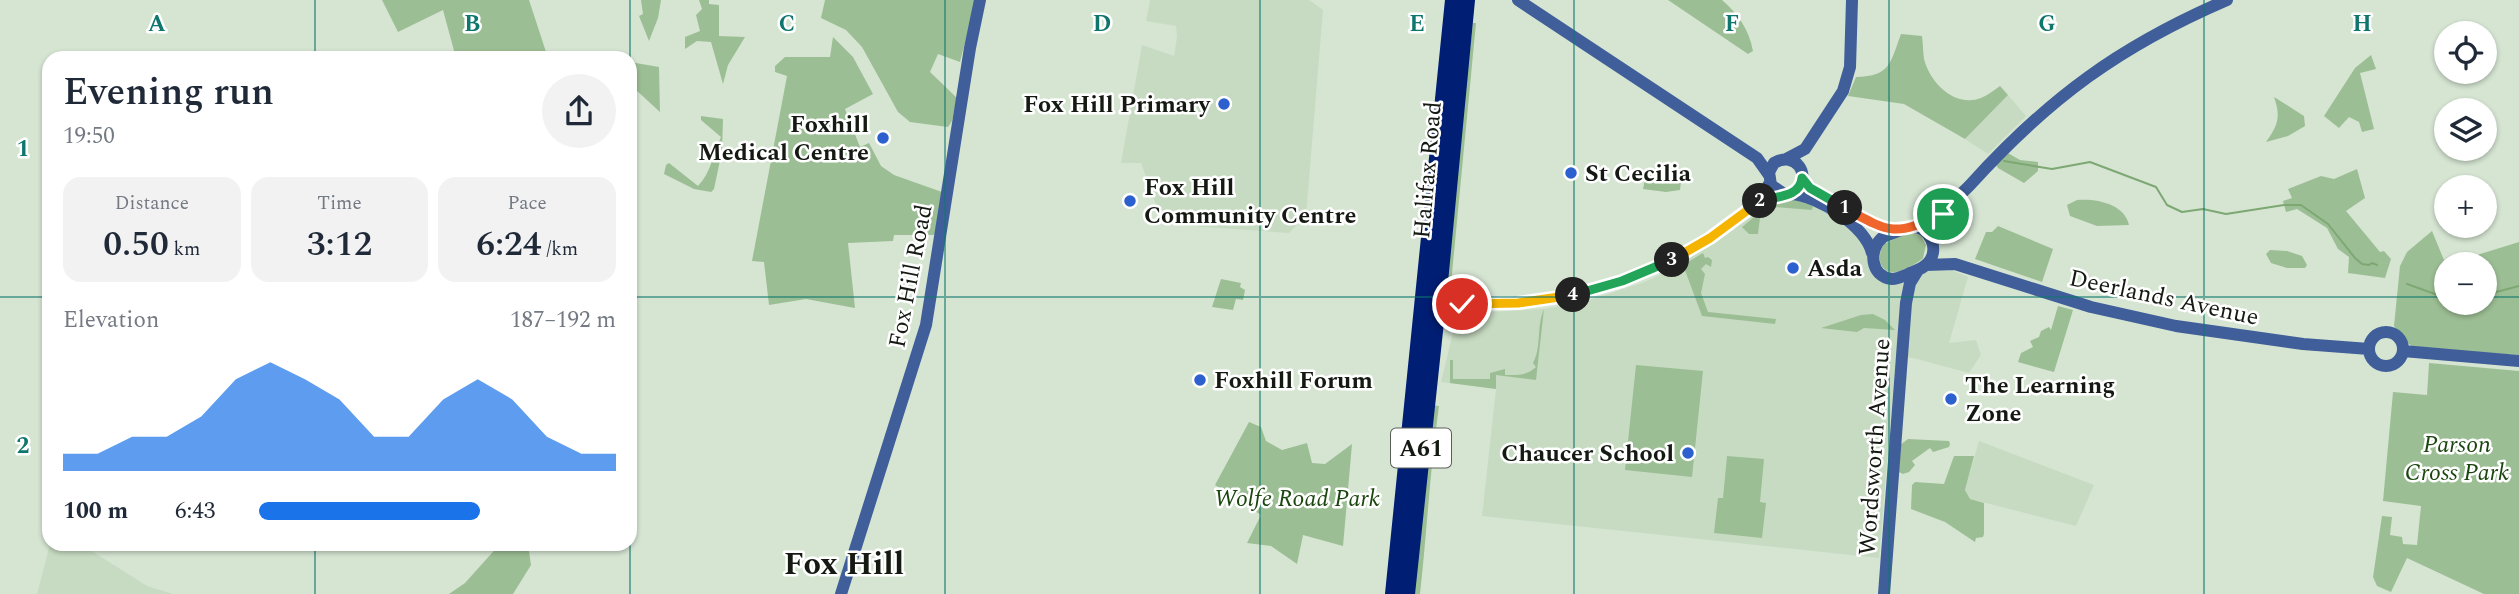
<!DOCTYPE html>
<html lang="en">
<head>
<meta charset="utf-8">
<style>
	body { margin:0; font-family:Spectral,serif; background:#f2f2f3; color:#1f2937; height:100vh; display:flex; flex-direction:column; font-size:26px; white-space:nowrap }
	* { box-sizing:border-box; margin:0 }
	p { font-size:23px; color:#747a83 }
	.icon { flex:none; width:38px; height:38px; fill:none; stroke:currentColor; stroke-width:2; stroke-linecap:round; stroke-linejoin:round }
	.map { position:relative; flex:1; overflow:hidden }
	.side { position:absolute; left:42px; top:51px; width:595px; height:500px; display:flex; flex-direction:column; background:#fff; border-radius:21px; box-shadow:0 2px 5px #0004 }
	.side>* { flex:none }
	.tools { position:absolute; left:2434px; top:21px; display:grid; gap:14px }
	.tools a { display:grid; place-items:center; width:63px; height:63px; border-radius:50%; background:#fff; box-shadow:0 2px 5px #0004; font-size:35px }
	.pin { position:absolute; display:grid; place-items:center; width:60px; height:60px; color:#fff; margin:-30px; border:4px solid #fff; border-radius:50%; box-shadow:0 2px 7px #0007 }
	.km { position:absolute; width:35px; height:35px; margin:-18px; border-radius:50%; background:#222; color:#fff; font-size:19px; line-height:35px; text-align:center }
	.round { display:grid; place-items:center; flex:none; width:74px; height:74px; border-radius:37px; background:#f2f2f3 }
	.headline { display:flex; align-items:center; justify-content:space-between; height:119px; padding:0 21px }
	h1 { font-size:38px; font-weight:600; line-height:52px }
	.stats { display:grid; grid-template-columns:repeat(3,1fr); gap:10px; height:119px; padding:7px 21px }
	.stats div { display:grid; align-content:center; border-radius:18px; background:#f2f2f3; text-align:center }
	.stats b { font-size:35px; font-weight:600 }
	.stats small { font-size:19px; font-weight:400 }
	.stats p { font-size:19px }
	.chart { height:196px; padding:14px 21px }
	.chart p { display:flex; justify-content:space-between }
	.chart svg { width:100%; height:126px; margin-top:7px; fill:#1a73e8; opacity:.7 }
	ul { padding:0 21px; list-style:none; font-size:23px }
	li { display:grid; grid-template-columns:112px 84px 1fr; align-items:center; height:52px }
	li i { height:18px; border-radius:9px; background:#1a73e8 }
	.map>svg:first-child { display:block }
</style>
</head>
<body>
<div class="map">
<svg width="2519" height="594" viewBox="0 0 2519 594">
	<rect width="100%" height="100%" fill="#d5e5d2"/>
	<path fill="#c7dbc2" d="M1150,0H1309L1323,10L1306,216L1289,233L1163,224L1141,163H1121L1142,45L1174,56L1177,37L1176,26L1146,21Z
		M2008,95L2026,116L1988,154L1965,139Z
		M1791,194L1870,236L1968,277L1949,343L1976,340L1981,355L1969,373L1913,358L1896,356L1879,558L1482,516L1496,389L1441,382L1454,328L1470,313L1544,309L1583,302L1642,283L1682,265L1679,256L1759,201Z
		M1979,441L2094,485L2076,526L1970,499L1965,490Z
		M50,544H75L87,548L147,586L173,594H37Z"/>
	<path fill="#9cbe94" d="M382,0H529L548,58H456L443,10L398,32Z
		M641,0H661L658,18L649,41L639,16L643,14Z
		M699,0H709V4L719,5V36L745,37L728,65L723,84L711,42L697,41L685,49V37L700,31L696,15L702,9Z
		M825,0H976L960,62L938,54L930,72L957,98L952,121L948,127L910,122L898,112L862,47L846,30L821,18Z
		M1668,0H1722C1738,14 1749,29 1753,51L1748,54Z
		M1473,23H1476L1451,284H1444Z
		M1901,34L1922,36C1923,43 1923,52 1924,59C1930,83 1955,108 1981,98C1988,95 1994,90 2000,86L2008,95L1965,139L1904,104L1848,96L1856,77C1891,76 1890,63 1901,34Z
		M833,37L853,57L873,94L845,109L860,147L869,143L881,166L894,175L942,192L937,231L934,235H894L893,241L848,243L855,308L806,299L769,305L764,262L752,261L787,76L775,72V66L785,57H830Z
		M2371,55L2376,69L2360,73L2374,129L2362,132L2359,122L2349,117L2339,128L2324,116L2355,68Z
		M630,62L659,67L660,112L636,90L630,97Z
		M2274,97L2304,116L2305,126L2288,136L2266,142C2278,125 2281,117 2274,97Z
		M701,116L723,119L722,151L714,189L711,192L694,189L664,174L666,165L669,163L698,186C711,173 713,154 721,137L701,120Z
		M2006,152L2020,160L2038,162V171L2024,183L1998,168L1995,163Z
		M2357,169L2365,198L2346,211L2380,252L2384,251L2391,259L2385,278L2348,273L2349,257L2338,249L2327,228L2297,209L2286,212L2283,201L2292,198L2288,189L2321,176L2334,179Z
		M1646,175L1666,176L1681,181L1680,190L1666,192L1643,189Z
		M1793,199L1813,206L1812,210L1774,207L1760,218L1758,234H1749L1742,227L1771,203Z
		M2077,200C2096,198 2125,204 2129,225L2097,226L2070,216L2067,205Z
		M1998,226L2053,249L2042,282L1975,259L1986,232H1992Z
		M2432,231L2446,265V303H2485V264H2448L2519,242V355L2415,348L2406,342L2394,326L2400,266L2407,252Z
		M1914,233L1921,236L1926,245L1923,258C1917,263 1901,273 1892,272C1877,270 1878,254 1884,244L1905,234Z
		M2270,250L2287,251L2302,256L2307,265L2305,268H2287L2271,263L2266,254Z
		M1703,253L1705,258L1708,257L1712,260L1711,267L1706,264L1701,269L1705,274L1701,293L1708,312L1776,319L1775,324L1702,316L1683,265Z
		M1221,279L1241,283L1240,287L1245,290L1243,300L1236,299L1233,310L1212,307Z
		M2058,306L2073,310L2054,372L2018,362L2021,353L2033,347L2030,341L2039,337L2041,331L2049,327L2051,330Z
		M1544,309L1536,380L1496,375V389L1450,383V360H1453V379H1490V373L1505,369V375C1518,375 1526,376 1536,367L1533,363C1542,347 1536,327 1544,309Z
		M1873,314L1885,320L1895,330L1864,328L1857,332L1821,328L1861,315Z
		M2429,363L2519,371V594H2484L2407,558L2391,592L2377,586L2373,577L2382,516L2392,517L2390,535L2402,537L2403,544L2417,545L2421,506L2383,501L2393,392L2427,395Z
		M1636,365L1703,371L1692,477L1625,470Z
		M1432,405L1439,406C1430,469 1427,531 1420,594H1411Z
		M1249,422L1261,427L1266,441L1282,450L1307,443L1312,463L1325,464L1352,444L1343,546L1303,535L1297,564L1271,546L1247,543L1261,515L1215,485Z
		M1908,439L1949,441L1950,444L1949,447L1933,452L1930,448L1912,461L1915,465L1909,472L1903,474L1899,472L1900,445Z
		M1727,456L1764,459L1760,502L1766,503L1762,538L1714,533L1718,498H1723Z
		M1954,456H1974L1965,490L1970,499L1984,503V534L1983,537L1976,538L1975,542L1945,522L1911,509L1912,485L1915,482L1944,484Z
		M500,544H528L531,565L513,594H449L465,583Z"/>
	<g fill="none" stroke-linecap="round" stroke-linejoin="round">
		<path stroke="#7da873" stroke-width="2" d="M2004,161L2052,169L2090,162L2156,187L2167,205L2182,212L2203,209L2226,214L2284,205H2301L2328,224L2355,258L2362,264L2369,265L2372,263L2377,265
			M2407,284L2446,298
			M2485,295L2519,286"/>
		<path stroke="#405e99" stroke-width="12" d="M1518,0L1757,158L1769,175
			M1786,159L1805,149L1843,91L1850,67L1852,0
			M1802,178C1813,195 1878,230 1898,231
			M1791,194C1819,196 1865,226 1872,253
			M1759,201C1770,198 1789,197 1796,190C1812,176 1796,150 1774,163L1769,172L1771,185L1784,194
			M1912,227C1930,227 1940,249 1928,263C1923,269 1915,271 1908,274C1903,276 1898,279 1892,279C1870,277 1868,249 1883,237L1943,214
			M1931,239C1932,217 1957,199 1971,184C2049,98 2120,46 2227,0
			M1926,265L1955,264L2091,307L2176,326L2303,344L2369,349
			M1429,302C1447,305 1465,304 1483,304C1569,304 1651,279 1721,230C1740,217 1761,204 1770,182
			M2369 349a17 17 0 1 1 34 0a17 17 0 1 1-34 0Z
			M2403,351L2519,361
			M841,594L926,325L970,48L980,0
			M1884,594L1906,303L1910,283L1918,270"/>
		<path stroke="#001e74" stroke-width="16" d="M1393,594L1453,0
			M1407,594L1438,303L1467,0"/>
	</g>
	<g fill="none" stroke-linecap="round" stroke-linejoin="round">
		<defs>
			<path id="split-1" d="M1845,208C1891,234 1895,236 1943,214"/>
			<path id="split-2" d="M1760,201C1775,196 1800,198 1802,178L1810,188L1845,208"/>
			<path id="split-3" d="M1672,260L1710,238L1760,201"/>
			<path id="split-4" d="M1573,295L1622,281L1672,260"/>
			<path id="split-5" d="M1462,304L1518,303L1573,295"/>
		</defs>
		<use href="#split-1" stroke="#fff" stroke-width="14"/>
		<use href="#split-2" stroke="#fff" stroke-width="14"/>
		<use href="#split-3" stroke="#fff" stroke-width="14"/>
		<use href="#split-4" stroke="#fff" stroke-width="14"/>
		<use href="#split-5" stroke="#fff" stroke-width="14"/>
		<use href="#split-1" stroke="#f0652b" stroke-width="9"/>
		<use href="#split-2" stroke="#22a559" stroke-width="9"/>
		<use href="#split-3" stroke="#f5b400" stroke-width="9"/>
		<use href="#split-4" stroke="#22a559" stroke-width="9"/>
		<use href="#split-5" stroke="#f5b400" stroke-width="9"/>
	</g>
	<path fill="none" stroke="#0f766e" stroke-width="2" stroke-opacity="0.55" d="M315,0V58M630,0V58M945,0V594M1260,0V594M1574,0V594M1889,0V594M2204,0V594M0,297H49M630,297H2446M2485,297H2519M315,544V594M630,544V594"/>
	<g fill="#2b60ce" stroke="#fff" stroke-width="2.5">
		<circle cx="1224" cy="104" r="7"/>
		<circle cx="883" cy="138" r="7"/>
		<circle cx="1571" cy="173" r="7"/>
		<circle cx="1130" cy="201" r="7"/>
		<circle cx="1793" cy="268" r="7"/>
		<circle cx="1200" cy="380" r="7"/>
		<circle cx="1951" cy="399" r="7"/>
		<circle cx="1688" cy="453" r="7"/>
	</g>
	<g text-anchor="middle" stroke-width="5" stroke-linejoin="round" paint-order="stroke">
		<rect fill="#fff" stroke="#5a5e59" stroke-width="2" x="1391" y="428.5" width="60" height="39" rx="5"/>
		<g font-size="23" font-weight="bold" fill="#141912">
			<text x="1421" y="456">A61</text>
		</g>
		<g font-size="24" font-weight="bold" fill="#141912" stroke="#fff" text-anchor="start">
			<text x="1210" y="112" text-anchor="end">Fox Hill Primary</text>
			<text x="869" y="132" text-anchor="end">Foxhill<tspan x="869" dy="28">Medical Centre</tspan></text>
			<text x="1585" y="181">St Cecilia</text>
			<text x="1144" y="195">Fox Hill<tspan x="1144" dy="28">Community Centre</tspan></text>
			<text x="1807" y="276">Asda</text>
			<text x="1214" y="388">Foxhill Forum</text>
			<text x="1965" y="393">The Learning<tspan x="1965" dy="28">Zone</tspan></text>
			<text x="1674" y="461" text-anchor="end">Chaucer School</text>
		</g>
		<g font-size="24" fill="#141912" stroke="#fff">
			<text transform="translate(1427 170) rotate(-85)" y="8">Halifax Road</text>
			<text transform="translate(910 276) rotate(-79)" y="8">Fox Hill Road</text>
			<text transform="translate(2164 297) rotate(12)" y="8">Deerlands Avenue</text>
			<text transform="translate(1874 447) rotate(-86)" y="8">Wordsworth Avenue</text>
		</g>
		<g font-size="24" font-style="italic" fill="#1b460f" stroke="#fff">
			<text x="2457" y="452">Parson<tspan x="2457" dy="28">Cross Park</tspan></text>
			<text x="1297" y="506">Wolfe Road Park</text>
		</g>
		<g font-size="32" font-weight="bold" fill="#141912" stroke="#fff">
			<text x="844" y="574">Fox Hill</text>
		</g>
	</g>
	<g font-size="23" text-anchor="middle" font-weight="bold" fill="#0f766e" stroke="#fff" stroke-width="5" stroke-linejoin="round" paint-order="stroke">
		<text x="157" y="31">A</text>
		<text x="472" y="31">B</text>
		<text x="787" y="31">C</text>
		<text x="1102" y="31">D</text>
		<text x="1417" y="31">E</text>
		<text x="1732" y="31">F</text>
		<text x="2047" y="31">G</text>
		<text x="2362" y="31">H</text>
		<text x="23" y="156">1</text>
		<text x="23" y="453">2</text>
	</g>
</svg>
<div class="tools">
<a><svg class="icon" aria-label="locate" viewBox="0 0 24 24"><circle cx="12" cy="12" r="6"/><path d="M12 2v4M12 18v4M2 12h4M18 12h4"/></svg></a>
<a><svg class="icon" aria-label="layers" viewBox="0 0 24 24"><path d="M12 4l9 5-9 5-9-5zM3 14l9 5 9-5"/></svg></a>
<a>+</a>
<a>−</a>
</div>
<div class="pin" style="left:1943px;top:214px;background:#1e9e55"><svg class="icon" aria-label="arrive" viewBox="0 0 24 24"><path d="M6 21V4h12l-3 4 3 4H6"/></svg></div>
<div class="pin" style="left:1462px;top:304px;background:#d93025"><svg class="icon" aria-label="check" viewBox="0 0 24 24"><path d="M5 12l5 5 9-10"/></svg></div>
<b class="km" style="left:1845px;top:208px">1</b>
<b class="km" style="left:1760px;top:201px">2</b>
<b class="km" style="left:1672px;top:260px">3</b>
<b class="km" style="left:1573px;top:295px">4</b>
<section class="side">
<div class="headline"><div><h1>Evening run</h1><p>19:50</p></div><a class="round"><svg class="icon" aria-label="share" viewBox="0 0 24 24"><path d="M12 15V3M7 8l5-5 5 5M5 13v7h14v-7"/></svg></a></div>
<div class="stats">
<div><p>Distance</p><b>0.50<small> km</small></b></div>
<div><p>Time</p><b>3:12</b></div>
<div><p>Pace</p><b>6:24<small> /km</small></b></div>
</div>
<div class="chart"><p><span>Elevation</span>187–192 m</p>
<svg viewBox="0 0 160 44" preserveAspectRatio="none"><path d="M0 44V38L10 38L20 32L30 32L40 25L50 12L60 6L70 12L80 19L90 32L100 32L110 19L120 12L130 19L140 32L150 38L160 38V44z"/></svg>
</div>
<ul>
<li><b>100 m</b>6:43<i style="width:62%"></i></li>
</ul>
</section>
</div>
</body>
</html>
